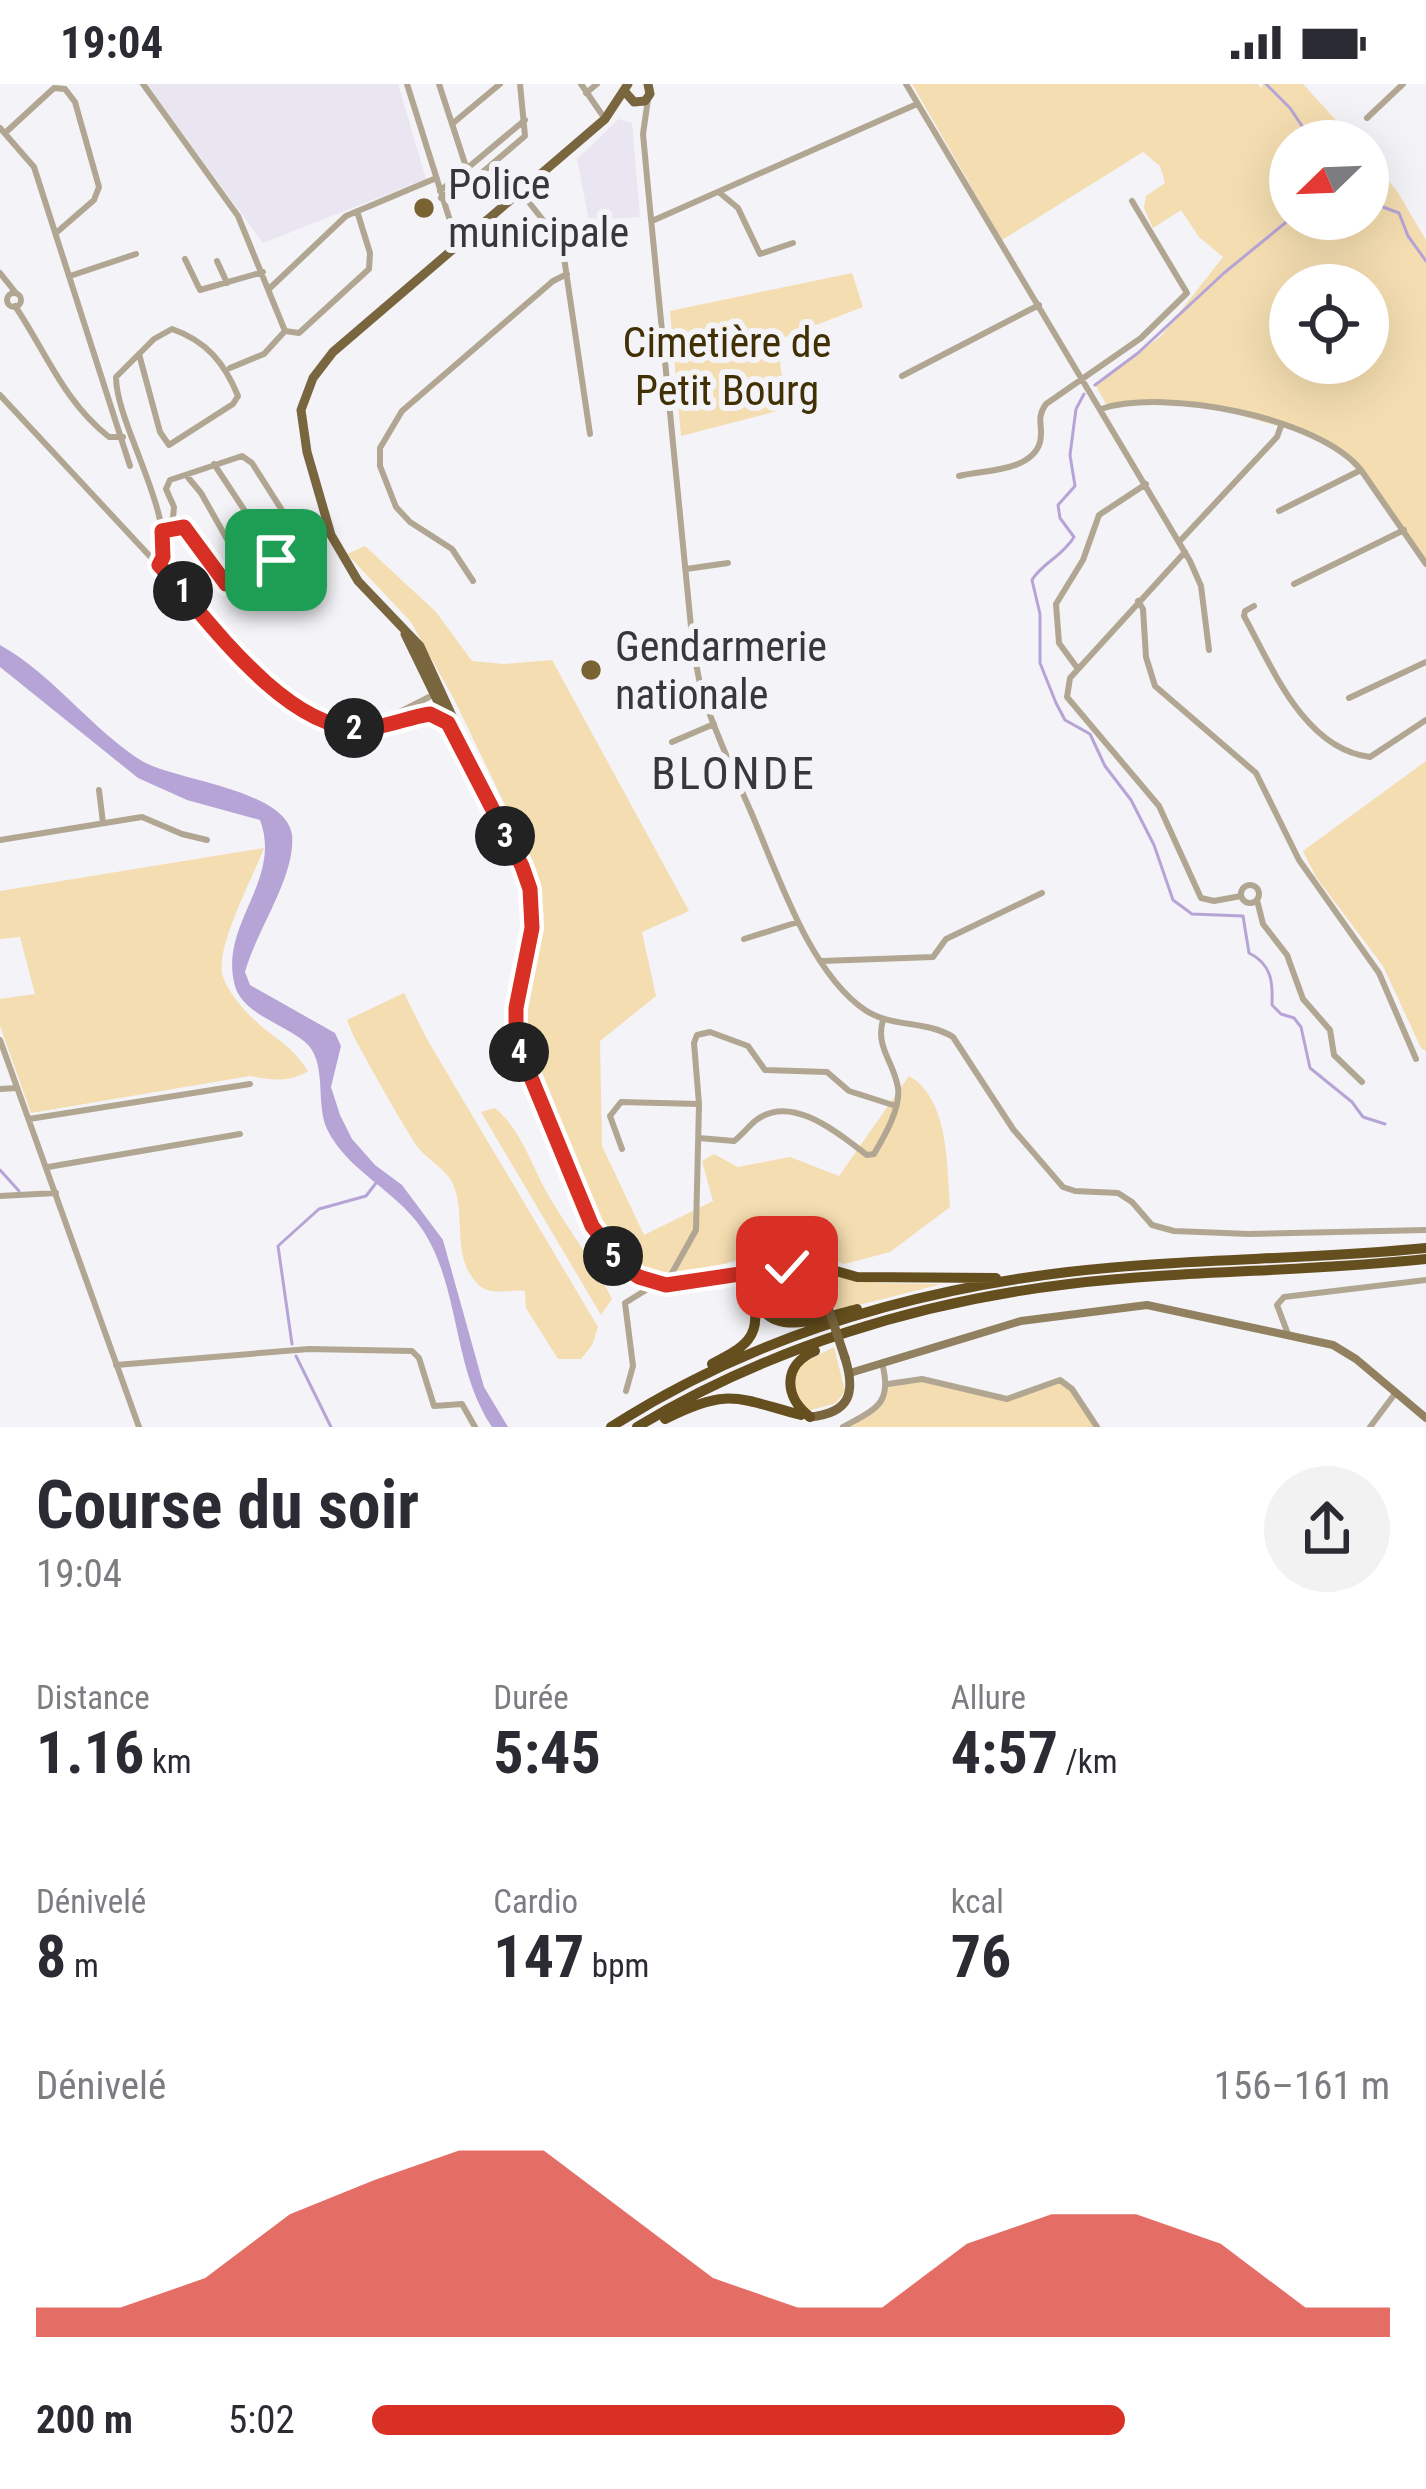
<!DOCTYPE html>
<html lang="fr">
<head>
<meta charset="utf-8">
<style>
	body { margin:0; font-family:"Roboto Condensed",sans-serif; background:#f2f2f3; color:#2b2b33; height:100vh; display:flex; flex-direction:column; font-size:45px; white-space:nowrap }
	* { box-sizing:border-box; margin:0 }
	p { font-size:39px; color:#7c7c81 }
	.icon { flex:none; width:66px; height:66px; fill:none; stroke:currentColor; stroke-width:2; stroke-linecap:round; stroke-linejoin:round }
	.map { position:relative; height:1343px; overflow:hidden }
	.side { display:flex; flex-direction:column; background:#fff; flex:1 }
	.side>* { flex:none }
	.needle { width:78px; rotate:247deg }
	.controls { position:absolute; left:1269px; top:36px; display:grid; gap:24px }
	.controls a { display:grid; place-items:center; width:120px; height:120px; border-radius:50%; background:#fff; box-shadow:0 12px 48px #0002; font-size:60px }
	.pin { position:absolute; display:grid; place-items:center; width:102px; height:102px; color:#fff; margin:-51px; border-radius:24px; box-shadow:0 6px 18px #0006 }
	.km { position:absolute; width:60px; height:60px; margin:-30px; border-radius:50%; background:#222; color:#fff; font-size:33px; line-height:60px; text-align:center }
	.round { display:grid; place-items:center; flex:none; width:126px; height:126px; border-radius:63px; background:#f2f2f3 }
	.overview { display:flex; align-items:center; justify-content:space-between; height:204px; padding:0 36px }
	h1 { font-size:66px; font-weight:700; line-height:90px }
	.stats { display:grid; grid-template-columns:repeat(3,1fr); gap:18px; height:204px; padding:12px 36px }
	.stats div { display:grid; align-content:center }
	.stats b { font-size:60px; font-weight:700 }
	.stats small { font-size:33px; font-weight:400 }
	.stats p { font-size:33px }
	.chart { height:336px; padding:24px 36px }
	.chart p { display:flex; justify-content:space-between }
	.chart svg { width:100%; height:216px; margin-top:12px; fill:#d93025; opacity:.7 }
	ul { padding:0 36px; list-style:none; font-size:39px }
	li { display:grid; grid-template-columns:192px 144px 1fr; align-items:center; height:90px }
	li i { height:30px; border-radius:15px; background:#d93025 }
	.status { display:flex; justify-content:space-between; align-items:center; height:84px; padding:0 60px; background:#fff; direction:ltr }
	.status svg { height:33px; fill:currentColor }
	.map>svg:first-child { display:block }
</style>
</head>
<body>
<div class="status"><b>19:04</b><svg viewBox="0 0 49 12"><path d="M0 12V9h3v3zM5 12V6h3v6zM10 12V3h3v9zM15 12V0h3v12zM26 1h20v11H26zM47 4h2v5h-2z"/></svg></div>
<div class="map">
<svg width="1426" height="1343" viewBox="0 0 1426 1343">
	<rect width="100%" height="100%" fill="#f4f3f7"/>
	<path fill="#e9e5f1" d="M147,0H398L426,95L263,159Z
		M619,35L632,39L640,133L589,137L577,75Z"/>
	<path fill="#f4ddb0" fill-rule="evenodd" d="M912,0H1258L1261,4L1263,0H1303L1355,57H1290V135H1368V73L1397,107L1426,156V480L1381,411L1329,357L1205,321L1179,317L1108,323L1096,302L1161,252L1223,173L1199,153L1181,126L1153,144L1144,124L1146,112L1165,99L1160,82L1143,68L1002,156ZM1290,201H1368V279H1290Z
		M852,189L863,223L777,256L784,308L781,326L681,352L670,227Z
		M365,462L436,528L472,577L504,580L552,576L689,827L642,848L656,912L600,957L602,1062L644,1151L713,1117L702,1077L714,1070L738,1083L790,1073L839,1092L909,992C949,1015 947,1081 950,1123L890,1168L844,1180L790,1160L690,1190L647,1187L617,1167L598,1140L525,961L527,919L544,831L532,777L455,617L411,538L347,470Z
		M1426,677V967L1421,964L1383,882L1316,793L1303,767Z
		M264,764C253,793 217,860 222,889C226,907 247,930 261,942C283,960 291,962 308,987C289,999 271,996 250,992L31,1029L0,942V915L35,910L20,853L0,855V807Z
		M404,909L428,957L598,1243L592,1261L581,1275H558L526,1224L525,1207C511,1205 492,1212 480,1202C449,1175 468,1130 452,1098C444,1083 424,1074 414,1058C393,1024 373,988 354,953L347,936Z
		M495,1024C524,1048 533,1088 553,1119C573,1152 595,1181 612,1215L601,1231L481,1028Z
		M790,1189L813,1201L823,1228C789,1235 764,1240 762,1197L772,1190Z
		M826,1191L879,1199L942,1200L835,1227Z
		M834,1263L845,1307L836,1319L808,1327C796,1312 792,1302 795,1283Z
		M910,1295L1000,1314L1060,1296L1072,1305L1097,1343H843L880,1320L888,1300Z"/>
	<path fill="#b7a4d6" d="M0,561C54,591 92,646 142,677C176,697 286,705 292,751C296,792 256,847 245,888L250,901L335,949L341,962L331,1003L340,1031L352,1055L375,1081L402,1101L443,1156L484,1303L508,1343H492C452,1284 461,1204 422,1145C397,1107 347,1087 327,1045C315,1020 328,977 305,958C284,940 243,930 235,902C218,841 283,797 260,736L187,716L138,694L0,583Z"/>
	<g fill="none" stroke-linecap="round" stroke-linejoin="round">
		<path stroke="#b7a4d6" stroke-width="3" d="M1266,0L1290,24L1312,57
			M1368,109L1375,120L1399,129L1408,152L1426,177
			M1095,301L1138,269L1224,189L1290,135
			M1084,310L1076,325L1070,371L1075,402L1058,421L1060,434L1074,453C1062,473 1042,479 1032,496L1040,530V579L1056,619L1065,636L1090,650L1105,682L1131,716L1154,761L1173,816L1192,830L1243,832L1249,869C1272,880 1273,899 1272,921L1281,930L1294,934L1301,943L1310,984L1352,1018L1363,1033L1385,1040
			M0,1086L19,1107
			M292,1260L278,1162L319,1125L366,1112L376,1099
			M296,1272L331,1343"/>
		<path stroke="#b1a691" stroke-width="6" d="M143,0L238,132L285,247
			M407,0L458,162
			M439,0L471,98L525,52L520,0
			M581,0L605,35
			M906,0L1190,477L1201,502L1209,566
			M586,9L597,0
			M648,15L643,50L648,104L692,553C695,571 697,590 702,608C715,649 734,689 751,728C777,788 809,888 865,926C892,944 926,936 953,953L1013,1045L1063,1103L1075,1107L1118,1109L1132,1118L1152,1141L1174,1147L1249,1150L1426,1146
			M1367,34L1403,0
			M452,40L500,0
			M0,44L34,83L130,382
			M5,49L54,4L65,5L75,18L99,103L94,116L56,149
			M440,107L525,36
			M520,107L562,160L590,350
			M720,109L738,124L760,170L793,159
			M441,114L467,96
			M652,137L917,20
			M185,175L200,206L263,188
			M217,177L227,199
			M0,189L16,209
			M70,192L136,170
			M270,204L346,132L434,95
			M7 216a7 7 0 1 1 14 0a7 7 0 1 1-14 0Z
			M15,222C46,268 64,318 109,353H123
			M285,247L299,249L369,185L370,169L357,127
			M139,270L160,348L169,361L233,320L238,312C225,280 207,257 172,245L154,255L116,293C116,341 179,436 159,481
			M230,284L264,270L285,247
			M902,292L1039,221
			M0,311L264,595C327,652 365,658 441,621
			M1101,325C1163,304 1319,333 1361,386L1279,427
			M214,380L270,465L276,483
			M1361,386L1426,480
			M186,391L201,409L249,494
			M959,392C982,386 1032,388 1040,358C1044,343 1035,335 1046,320L1141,254L1187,209L1132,117
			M162,447L184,443L226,500L302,469L299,453L252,379L242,372L170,396L166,405L174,423L173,434L162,444
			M1179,458L1277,353L1281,342
			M1185,468L1070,594L1067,613L1159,722L1201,814L1214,817L1241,812
			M686,485L728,479
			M473,497L452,465L410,438L396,423L380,382V364L402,327L553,197L567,190
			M1294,500L1404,446
			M1138,517L1143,525L1146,573L1155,602L1256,689L1299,776L1379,889L1416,975
			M1254,522L1245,527L1244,532C1272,583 1304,665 1370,673L1426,636
			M1078,585L1059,559L1056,520L1083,476L1099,431L1146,400
			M1349,614L1426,578
			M372,642L435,610
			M672,658L714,640
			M99,706L103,739
			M0,756L142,733L182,750L207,756
			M1241 810a9 9 0 1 1 18 0a9 9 0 1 1-18 0Z
			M1257,816L1263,840L1287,871L1303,915L1330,946L1334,971L1362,998
			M744,855L798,838
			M822,877L933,873L946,855L1042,809
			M0,956L139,1343
			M0,1005L17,1004
			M29,1035L250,1000
			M699,1054L734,1057C742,1051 748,1043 755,1037C791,1008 839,1050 867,1071L874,1070C884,1053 901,1024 898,1004C894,978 875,963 883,936
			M622,1065L610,1032L621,1018L699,1020
			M48,1083L240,1050
			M0,1112L56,1109
			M667,1198L696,1146L699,1020L694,959L697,951L710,948L748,962L765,986L827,988L849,1007L896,1022
			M1288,1250L1277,1221L1284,1213L1426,1196
			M116,1281L309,1265L412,1267L419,1274L434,1322L462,1320L475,1343
			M888,1300L922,1295L1007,1315L1060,1296L1072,1305L1097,1343
			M626,1307L633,1282L625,1219L654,1201
			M843,1343C876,1325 893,1320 882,1279
			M1370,1343L1394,1311"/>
		<path stroke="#918161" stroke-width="8" d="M850,1289L1021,1237L1147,1221L1333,1261L1356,1275L1426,1334"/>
		<path stroke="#7a663e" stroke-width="9" d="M626,9L634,18L645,17L650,10L648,0
			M405,550L479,702
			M419,632L435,631L447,638
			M513,764C554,844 511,882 516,957C531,1010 594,1172 642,1194C666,1205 691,1200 716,1195
			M513,765L420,562L358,497L331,451L307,368L301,326L313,294L333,268L605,35L628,0
			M744,1190C778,1182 810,1175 825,1214
			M810,1333C850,1329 856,1309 845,1274"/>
		<path stroke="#664f1e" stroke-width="10" d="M768,1185C758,1195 755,1205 760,1220C774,1255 831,1231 857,1225
			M714,1196L760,1179L790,1174L857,1193L996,1194
			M712,1280C740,1265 763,1255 753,1218C749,1205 746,1201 751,1188
			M810,1333C784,1313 782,1281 815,1267
			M665,1335C728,1303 737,1314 801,1331
			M611,1343C748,1255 907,1207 1068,1188C1187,1174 1307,1176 1426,1164
			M637,1343C768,1264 918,1218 1069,1200C1188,1186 1307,1188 1426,1175"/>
		<path stroke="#7a663e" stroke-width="9" d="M825,1214L845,1274"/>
	</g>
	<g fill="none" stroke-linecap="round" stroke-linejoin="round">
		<defs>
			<path id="route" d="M276,476V483L226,500L184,443L162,447L163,473L159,481C206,533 283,643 357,644C384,645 404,634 430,630L448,639L522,782L530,805L532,844L516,924V957L592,1142L624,1183L639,1193L666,1201L787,1183"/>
		</defs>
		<use href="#route" stroke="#fff" stroke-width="24"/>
		<use href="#route" stroke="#d93025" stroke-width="15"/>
	</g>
	<g fill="#7a6333" stroke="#f4f3f7" stroke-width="4.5">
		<circle cx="424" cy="124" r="12"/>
		<circle cx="591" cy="586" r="12"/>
	</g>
	<g text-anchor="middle" stroke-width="12" stroke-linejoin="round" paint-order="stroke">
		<g font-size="42" fill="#383739" stroke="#f4f3f7" text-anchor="start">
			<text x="448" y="115">Police<tspan x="448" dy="48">municipale</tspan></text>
			<text x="615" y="577">Gendarmerie<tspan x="615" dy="48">nationale</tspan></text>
		</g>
		<g font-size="42" fill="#423005" stroke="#f4f3f7">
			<text x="727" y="273">Cimetière de<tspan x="727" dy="48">Petit Bourg</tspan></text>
		</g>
		<g font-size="45" letter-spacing="3" fill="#383739" stroke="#f4f3f7">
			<text x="734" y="705">BLONDE</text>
		</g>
	</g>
</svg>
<div class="controls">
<a><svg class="needle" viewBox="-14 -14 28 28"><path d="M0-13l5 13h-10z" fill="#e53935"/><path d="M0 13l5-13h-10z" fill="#7c7c81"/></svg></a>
<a><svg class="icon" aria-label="locate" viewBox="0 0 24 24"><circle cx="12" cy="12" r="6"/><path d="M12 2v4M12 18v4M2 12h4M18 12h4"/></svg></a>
</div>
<div class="pin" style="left:276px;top:476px;background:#1e9e55"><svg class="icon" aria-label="arrive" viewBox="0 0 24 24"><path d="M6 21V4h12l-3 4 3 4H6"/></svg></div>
<div class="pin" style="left:787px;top:1183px;background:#d93025"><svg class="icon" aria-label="check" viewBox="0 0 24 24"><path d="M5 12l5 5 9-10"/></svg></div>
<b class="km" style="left:183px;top:507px">1</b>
<b class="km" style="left:354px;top:644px">2</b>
<b class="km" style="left:505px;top:752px">3</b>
<b class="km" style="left:519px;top:968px">4</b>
<b class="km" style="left:613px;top:1172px">5</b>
</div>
<section class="side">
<div class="overview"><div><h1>Course du soir</h1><p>19:04</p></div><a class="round"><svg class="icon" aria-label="share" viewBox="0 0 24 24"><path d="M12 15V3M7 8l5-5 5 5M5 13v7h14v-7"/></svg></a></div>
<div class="stats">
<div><p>Distance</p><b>1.16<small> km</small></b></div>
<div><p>Durée</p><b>5:45</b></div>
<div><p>Allure</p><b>4:57<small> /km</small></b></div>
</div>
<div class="stats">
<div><p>Dénivelé</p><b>8<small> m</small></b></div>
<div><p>Cardio</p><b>147<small> bpm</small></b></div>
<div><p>kcal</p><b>76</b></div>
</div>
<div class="chart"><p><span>Dénivelé</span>156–161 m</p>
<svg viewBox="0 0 160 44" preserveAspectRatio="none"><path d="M0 44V38L10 38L20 32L30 19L40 12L50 6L60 6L70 19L80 32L90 38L100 38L110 25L120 19L130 19L140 25L150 38L160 38V44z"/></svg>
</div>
<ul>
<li><b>200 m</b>5:02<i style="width:74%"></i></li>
</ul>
</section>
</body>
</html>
